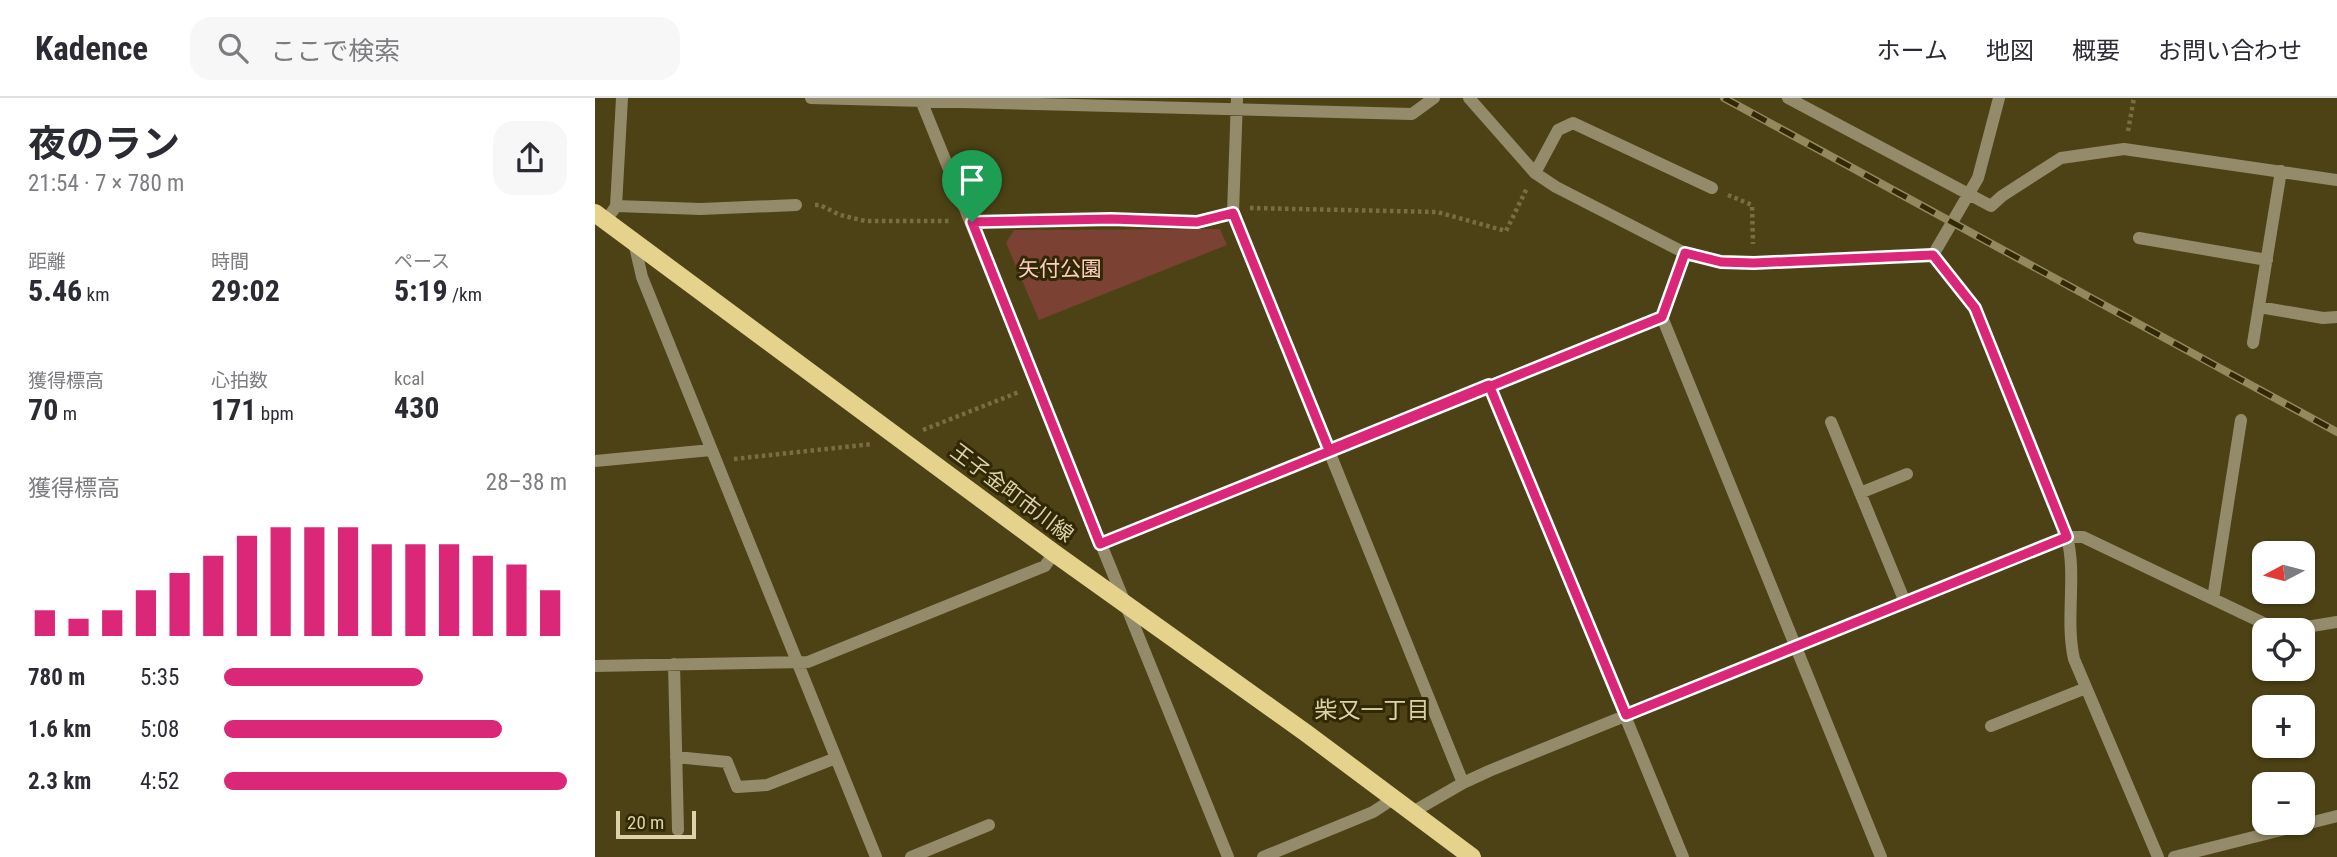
<!DOCTYPE html>
<html lang="ja">
<head>
<meta charset="utf-8">
<style>
	body { margin:0; font-family:"Roboto Condensed","Noto Sans JP",sans-serif; background:#f7f7f7; color:#2b2b33; height:100vh; display:flex; flex-direction:column; font-size:26px; white-space:nowrap }
	* { box-sizing:border-box; margin:0 }
	p { font-size:23px; color:#7c7c81 }
	.icon { flex:none; width:38px; height:38px; fill:none; stroke:currentColor; stroke-width:2; stroke-linecap:round; stroke-linejoin:round }
	.map { position:relative; flex:1; overflow:hidden }
	.details { display:flex; flex-direction:column; background:#fff; width:595px }
	.details>* { flex:none }
	.needle { width:46px; rotate:263deg }
	.fabs { position:absolute; left:1657px; top:443px; display:grid; gap:14px }
	.fabs a { display:grid; place-items:center; width:63px; height:63px; border-radius:14px; background:#fff; box-shadow:0 2px 5px #0004; font-size:35px }
	.scale { position:absolute; left:21px; bottom:18px; width:80px; box-sizing:border-box; padding-left:7px; border:4px solid #dcd1aa; border-top:0; font-size:19px; line-height:24px; white-space:nowrap; color:#dcd1aa; -webkit-text-stroke:5px #312804; paint-order:stroke }
	.pin { position:absolute; display:grid; place-items:center; width:60px; height:60px; color:#fff; margin:-72px -30px; border-radius:50% 50% 50% 0; rotate:-45deg; box-shadow:0 0 7px #0007 }
	.pin .icon { rotate:45deg }
	.round { display:grid; place-items:center; flex:none; width:74px; height:74px; border-radius:21px; background:#f7f7f7 }
	.head { display:flex; align-items:center; justify-content:space-between; height:119px; padding:0 28px }
	h1 { font-size:38px; font-weight:700; line-height:52px }
	.stats { display:grid; grid-template-columns:repeat(3,1fr); gap:10px; height:119px; padding:7px 28px }
	.stats div { display:grid; align-content:center }
	.stats b { font-size:30px; font-weight:700 }
	.stats small { font-size:19px; font-weight:400 }
	.stats p { font-size:19px }
	.chart { height:196px; padding:14px 28px }
	.chart p { display:flex; justify-content:space-between }
	.chart svg { width:100%; height:126px; margin-top:7px; stroke:#db2777; stroke-width:6 }
	ul { padding:0 28px; list-style:none; font-size:23px }
	li { display:grid; grid-template-columns:112px 84px 1fr; align-items:center; height:52px }
	li i { height:18px; border-radius:9px; background:#db2777 }
	header { display:flex; align-items:center; gap:42px; box-sizing:border-box; height:98px; padding:0 35px; background:#fff; border-bottom:2px solid #e1e1e2 }
	header strong { font-size:33px }
	nav { display:flex; gap:38px; margin-inline-start:auto; font-size:24px }
	.search { width:490px; height:63px; background:#f7f7f7; display:flex; align-items:center; gap:18px; box-sizing:border-box; padding:0 24px; border-radius:21px; color:#7c7c81; font-size:26px }
	main { display:flex; flex:1; min-height:0 }
	.map>svg:first-child { display:block }
</style>
</head>
<body>
<header>
<strong>Kadence</strong>
<div class="search"><svg class="icon" aria-label="search" viewBox="0 0 24 24"><circle cx="10" cy="10" r="6"/><path d="M15 15l6 6"/></svg>ここで検索</div>
<nav><a>ホーム</a><a>地図</a><a>概要</a><a>お問い合わせ</a></nav>
</header>
<main>
<section class="details">
<div class="head"><div><h1>夜のラン</h1><p>21:54 · 7 × 780 m</p></div><a class="round"><svg class="icon" aria-label="share" viewBox="0 0 24 24"><path d="M12 15V3M7 8l5-5 5 5M5 13v7h14v-7"/></svg></a></div>
<div class="stats">
<div><p>距離</p><b>5.46<small> km</small></b></div>
<div><p>時間</p><b>29:02</b></div>
<div><p>ペース</p><b>5:19<small> /km</small></b></div>
</div>
<div class="stats">
<div><p>獲得標高</p><b>70<small> m</small></b></div>
<div><p>心拍数</p><b>171<small> bpm</small></b></div>
<div><p>kcal</p><b>430</b></div>
</div>
<div class="chart"><p><span>獲得標高</span>28–38 m</p>
<svg viewBox="0 0 160 44" preserveAspectRatio="none"><path d="M5 44V35M15 44V38M25 44V35M35 44V28M45 44V22M55 44V16M65 44V9M75 44V6M85 44V6M95 44V6M105 44V12M115 44V12M125 44V12M135 44V16M145 44V19M155 44V28"/></svg>
</div>
<ul>
<li><b>780 m</b>5:35<i style="width:58%"></i></li>
<li><b>1.6 km</b>5:08<i style="width:81%"></i></li>
<li><b>2.3 km</b>4:52<i style="width:100%"></i></li>
</ul>
</section>
<div class="map">
<svg width="1742" height="759" viewBox="0 0 1742 759">
	<rect width="100%" height="100%" fill="#4d4215"/>
	<path fill="#7b4133" d="M625,131L632,147L444,222L411,145L419,132Z"/>
	<g fill="none" stroke-linecap="round" stroke-linejoin="round">
		<path stroke="#796e43" stroke-width="4.5" stroke-dasharray="3.5 3.5" stroke-linecap="butt" d="M1533,33L1539,0
			M1133,97L1157,107L1158,146
			M220,107H225L245,117L270,123H355
			M655,110L842,114L911,133L932,90
			M328,332L424,294
			M139,361L277,346"/>
		<path stroke="#948b6a" stroke-width="12" d="M216,0L817,16L839,0
			M325,0L633,759
			M642,0L638,115L868,685
			M874,0L940,75L961,89L1090,155L1126,164L1159,165L1338,157
			M1193,0L1396,108L1407,98L1466,60L1529,51L1742,82
			M940,75L963,32L978,25L1117,90
			M21,108L106,111L201,107
			M17,114L21,108L27,0
			M377,124L516,121L602,125L638,115
			M1544,140L1672,162
			M39,144L47,179L281,759
			M1090,155L1067,219L1286,759
			M1338,157L1380,210L1472,439C1482,478 1470,521 1479,561L1563,759
			M1338,157L1383,80L1404,0
			M1664,209L1728,220L1742,219
			M1658,245L1686,73
			M894,287L1088,759
			M1236,324L1310,504
			M0,363L116,352
			M1265,395L1312,376
			M505,446L1067,219
			M1618,501L1646,322
			M1693,532L1742,524
			M79,566L83,732
			M0,568L213,564L450,468L459,455
			M1396,628L1491,590
			M81,659L132,664L142,689L172,687L241,660
			M816,715L868,685L894,673L1472,439H1488L1683,532
			M316,759L394,727
			M668,759L778,714L798,701
			M1579,759L1742,718"/>
		<path stroke="#e5d28d" stroke-width="18" d="M0,115L459,455L711,635L877,759"/>
		<defs>
			<path id="rail" d="M1129,0L1742,334"/>
		</defs>
		<use href="#rail" stroke="#93885e" stroke-width="8"/>
		<use href="#rail" stroke="#312804" stroke-width="5" stroke-dasharray="16" stroke-linecap="butt"/>
	</g>
	<g fill="none" stroke-linecap="round" stroke-linejoin="round">
		<defs>
			<path id="route" d="M377,124L505,446L1067,219L1090,155L1126,164L1159,165L1338,157L1380,210L1472,439L1031,617L894,287L734,352L638,115L602,124L516,121L377,124"/>
		</defs>
		<use href="#route" stroke="#fff" stroke-width="14"/>
		<use href="#route" stroke="#db2777" stroke-width="9"/>
	</g>
	<g text-anchor="middle" stroke-width="6" stroke-linejoin="round" paint-order="stroke">
		<g font-size="21" fill="#fccec3" stroke="#312804">
			<text x="465" y="178">矢付公園</text>
		</g>
		<g font-size="21" fill="#dcd1aa" stroke="#312804">
			<text transform="translate(417 395) rotate(37)" y="7">王子金町市川線</text>
		</g>
		<g font-size="23" fill="#dcd1aa" stroke="#312804">
			<text x="777" y="620">柴又一丁目</text>
		</g>
	</g>
</svg>
<div class="fabs">
<a><svg class="needle" viewBox="-14 -14 28 28"><path d="M0-13l5 13h-10z" fill="#e53935"/><path d="M0 13l5-13h-10z" fill="#7c7c81"/></svg></a>
<a><svg class="icon" aria-label="locate" viewBox="0 0 24 24"><circle cx="12" cy="12" r="6"/><path d="M12 2v4M12 18v4M2 12h4M18 12h4"/></svg></a>
<a>+</a>
<a>−</a>
</div>
<div class="scale">20 m</div>
<div class="pin" style="left:377px;top:124px;background:#1e9e55"><svg class="icon" aria-label="arrive" viewBox="0 0 24 24"><path d="M6 21V4h12l-3 4 3 4H6"/></svg></div>
</div>
</main>
</body>
</html>
